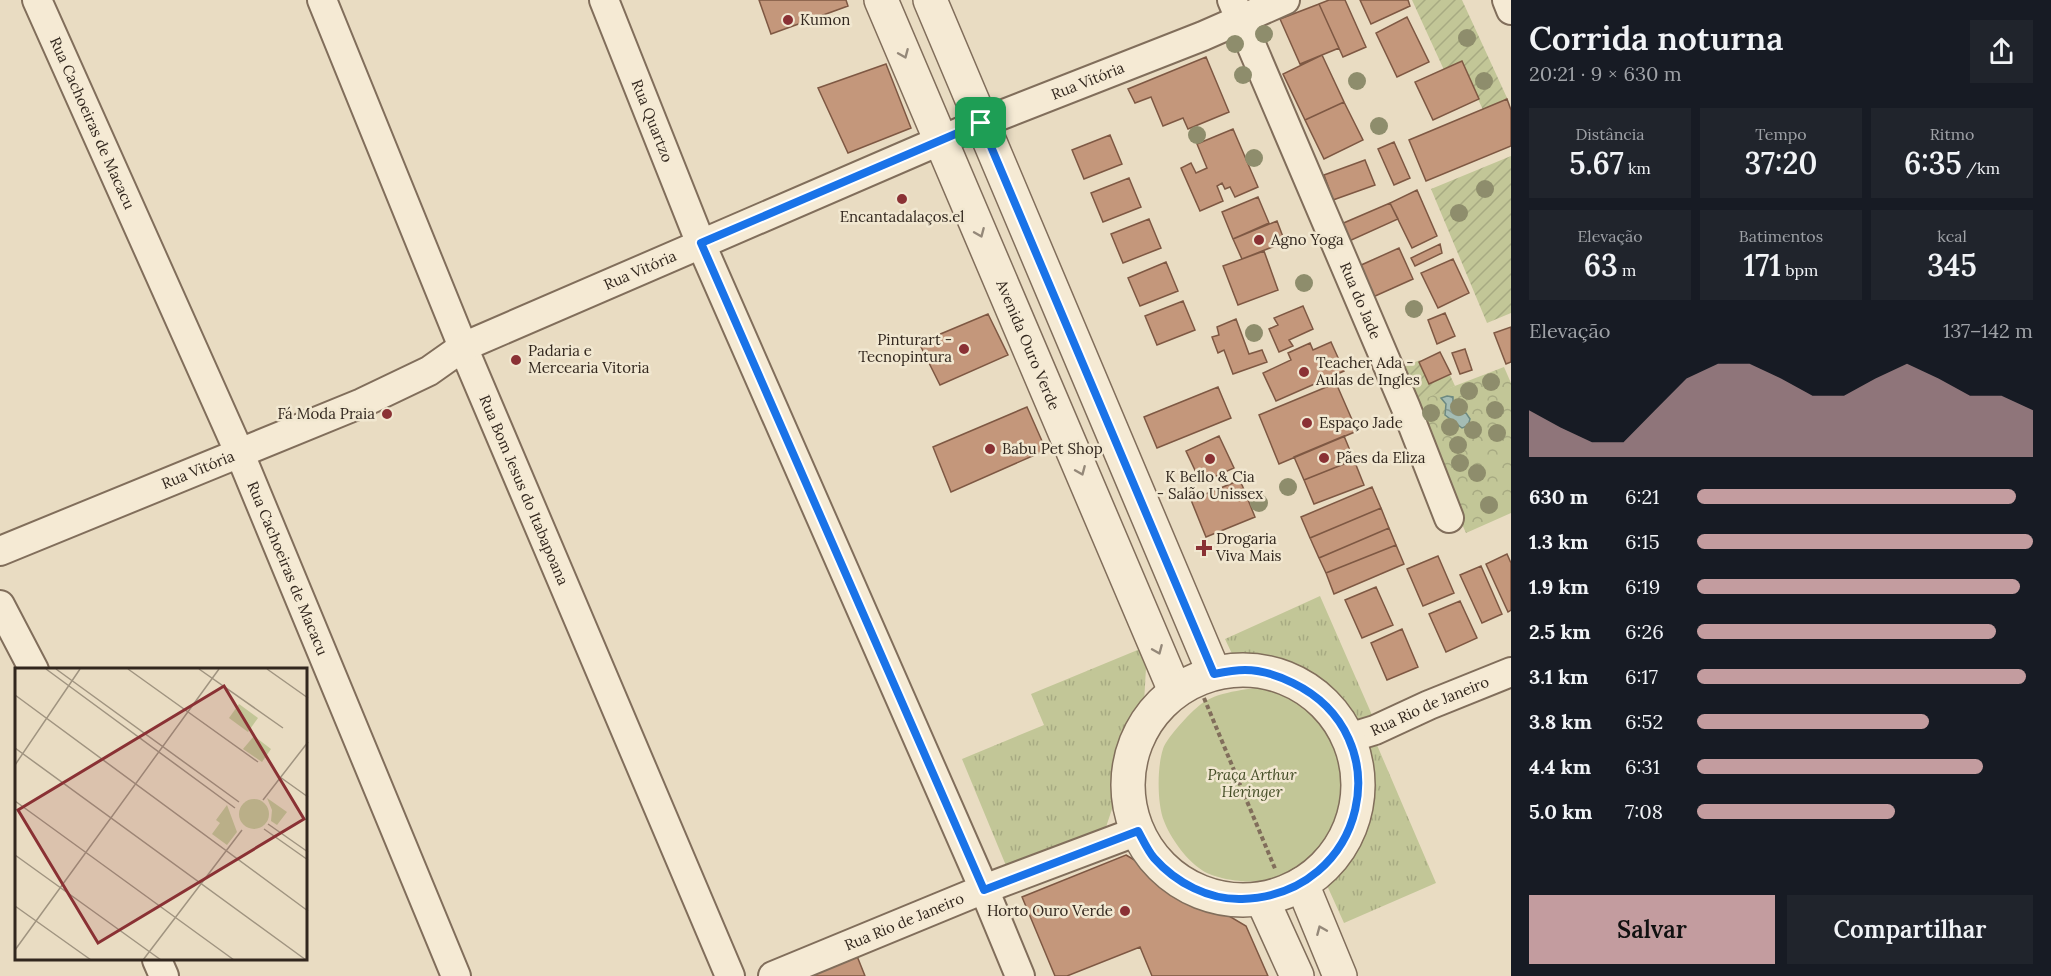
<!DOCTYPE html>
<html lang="pt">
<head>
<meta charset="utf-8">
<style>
	body { margin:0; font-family:Lora,serif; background:#20242c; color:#f1f3f6; height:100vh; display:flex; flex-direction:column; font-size:22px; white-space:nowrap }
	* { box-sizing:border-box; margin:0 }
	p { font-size:20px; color:#9ea1a6 }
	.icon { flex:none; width:33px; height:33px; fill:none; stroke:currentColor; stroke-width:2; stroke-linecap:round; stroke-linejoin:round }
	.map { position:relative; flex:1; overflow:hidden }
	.drawer { display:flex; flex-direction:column; background:#171b24; width:540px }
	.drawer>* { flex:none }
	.pin { position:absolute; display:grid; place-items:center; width:51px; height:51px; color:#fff; margin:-26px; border-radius:12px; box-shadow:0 3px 9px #0006 }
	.round { display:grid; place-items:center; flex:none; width:63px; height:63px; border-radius:0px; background:#20242c }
	.overview { display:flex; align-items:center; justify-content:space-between; height:102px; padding:0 18px }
	h1 { font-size:33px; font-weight:600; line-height:45px }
	.stats { display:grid; grid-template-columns:repeat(3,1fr); gap:9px; height:102px; padding:6px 18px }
	.stats div { display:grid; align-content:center; border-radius:0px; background:#20242c; text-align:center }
	.stats b { font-size:30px; font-weight:600 }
	.stats small { font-size:16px; font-weight:400 }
	.stats p { font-size:16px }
	.chart { height:168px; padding:12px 18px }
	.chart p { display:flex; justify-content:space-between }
	.chart svg { width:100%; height:108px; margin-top:6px; fill:#c39c9f; opacity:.7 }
	.action { display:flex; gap:12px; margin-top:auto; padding:12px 18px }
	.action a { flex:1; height:69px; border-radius:0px; background:#c39c9f; color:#111; font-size:24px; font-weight:600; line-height:69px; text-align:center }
	.action a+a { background:#20242c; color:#f1f3f6 }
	ul { padding:0 18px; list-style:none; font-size:20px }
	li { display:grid; grid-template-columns:96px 72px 1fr; align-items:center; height:45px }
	li i { height:15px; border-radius:8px; background:#c39c9f }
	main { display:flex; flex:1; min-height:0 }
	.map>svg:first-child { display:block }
</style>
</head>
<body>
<main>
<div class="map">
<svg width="1511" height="976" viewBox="0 0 1511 976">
	<defs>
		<pattern id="grass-tufts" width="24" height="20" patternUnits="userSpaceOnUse" patternTransform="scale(1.5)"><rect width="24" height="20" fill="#c2c697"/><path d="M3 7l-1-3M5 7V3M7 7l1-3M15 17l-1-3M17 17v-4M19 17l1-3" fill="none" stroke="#a7aa82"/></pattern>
		<pattern id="forest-crowns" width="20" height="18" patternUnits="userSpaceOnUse" patternTransform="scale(1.5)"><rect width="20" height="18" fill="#c2c697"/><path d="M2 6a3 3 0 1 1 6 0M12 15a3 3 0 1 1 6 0" fill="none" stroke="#a7aa82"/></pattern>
		<pattern id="garden-furrows" width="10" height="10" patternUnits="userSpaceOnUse" patternTransform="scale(1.5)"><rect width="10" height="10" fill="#c2c697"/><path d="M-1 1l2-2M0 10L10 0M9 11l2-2" fill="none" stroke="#a7aa82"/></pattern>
		<pattern id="water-waves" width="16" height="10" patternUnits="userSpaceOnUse" patternTransform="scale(1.5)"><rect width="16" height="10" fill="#a4bcb4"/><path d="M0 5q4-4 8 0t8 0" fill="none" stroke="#869992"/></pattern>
	</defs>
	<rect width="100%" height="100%" fill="#e9dcc2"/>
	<path fill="url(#grass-tufts)" d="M1320,596L1372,715L1359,721L1309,672L1234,658L1225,639Z
		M1140,649L1146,668L1144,703L1132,720L1113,758L1114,803L1106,827L1007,868L962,759L1044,725L1031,694Z
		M1377,745L1436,883L1344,923L1325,881C1352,857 1372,830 1374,792C1374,778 1370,763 1368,749Z"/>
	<path fill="url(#forest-crowns)" d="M1504,367L1511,383V513L1466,533L1408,404Z"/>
	<path fill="#c2c697" d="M1274,686C1324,714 1364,738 1351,803C1348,817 1339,836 1327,846C1314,856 1281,879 1264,881C1246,883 1214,880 1199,868C1185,858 1170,837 1164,821C1157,804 1157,767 1163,749C1167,737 1193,709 1204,702C1220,691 1255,688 1274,686Z"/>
	<path fill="url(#garden-furrows)" d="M1412,0H1462L1508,100L1483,110L1461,62L1444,70Z
		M1511,156V313L1487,323L1431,189Z
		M1420,360L1430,383L1450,375L1455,386L1410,405L1396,370Z"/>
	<path fill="url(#water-waves)" stroke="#6c8981" stroke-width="1.5" d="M1447,396L1453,397V406L1459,414L1466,413L1470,419L1468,426L1462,428L1445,415L1446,404L1441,398Z"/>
	<path fill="#c4977b" stroke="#7e5843" stroke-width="1.5" d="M759,0H846L848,6L771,34Z
		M1329,0H1345L1366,47L1343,57L1319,4Z
		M1360,0H1408L1410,6L1371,24Z
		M1319,4L1339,48L1300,64L1280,19Z
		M1407,17L1429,62L1397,77L1376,33Z
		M1322,55L1344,102L1305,120L1283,74Z
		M1206,57L1229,112L1188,129L1183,118L1163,126L1151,97L1135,103L1128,89Z
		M1462,61L1479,99L1433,120L1415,82Z
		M886,64L911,128L848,153L818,88Z
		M1507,99L1511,110V146L1426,181L1409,140Z
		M1344,102L1363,140L1324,159L1305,120Z
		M1233,129L1258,187L1235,197L1230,187L1225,189L1222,183L1217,186L1223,201L1200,211L1181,168L1191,163L1196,173L1207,168L1197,144Z
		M1110,135L1122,164L1084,179L1072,150Z
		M1394,142L1410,178L1394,185L1378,149Z
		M1365,160L1375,185L1333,200L1324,175Z
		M1129,178L1141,207L1103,222L1091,193Z
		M1417,190L1437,236L1412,248L1390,203Z
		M1258,197L1269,223L1233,239L1222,212Z
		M1390,203L1398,219L1347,242L1339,225Z
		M1149,219L1161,248L1123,263L1111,234Z
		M1277,221L1285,242L1242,259L1233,239Z
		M1440,244L1442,253L1415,266L1411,258Z
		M1399,248L1413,279L1373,297L1359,266Z
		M1264,251L1278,290L1238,305L1223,266Z
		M1453,259L1469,293L1438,308L1421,273Z
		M1166,262L1178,291L1140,306L1128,278Z
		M1183,301L1195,330L1157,345L1145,316Z
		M1303,306L1313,329L1289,340L1293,346L1279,352L1269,329L1278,325L1274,318Z
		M1445,313L1455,336L1437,344L1428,320Z
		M988,314L1008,355L940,385L919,343Z
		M1236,319L1249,354L1262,350L1267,362L1233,374L1224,350L1218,353L1212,337L1219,335L1217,327Z
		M1511,327V362L1506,364L1494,333Z
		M1331,342L1344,371L1276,401L1263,373L1291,360L1288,353L1310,343L1313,350Z
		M1465,349L1472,370L1460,374L1452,353Z
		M1440,352L1451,374L1429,384L1419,362Z
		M1336,383L1357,431L1279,464L1259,415Z
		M1218,387L1231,418L1157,448L1144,417Z
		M1027,407L1046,450L951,492L933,447Z
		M1219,436L1234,468L1201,483L1186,451Z
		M1344,436L1354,460L1304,480L1294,457Z
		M1354,460L1364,485L1314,504L1304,480Z
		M1240,480L1255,517L1206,537L1191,500Z
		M1372,487L1381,508L1310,538L1301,517Z
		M1381,508L1389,528L1319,558L1310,538Z
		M1389,528L1396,545L1326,573L1319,558Z
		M1396,545L1404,564L1334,594L1326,573Z
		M1507,554L1511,563V610L1508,612L1486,564Z
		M1438,556L1454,593L1423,606L1407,569Z
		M1481,566L1502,614L1482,623L1460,575Z
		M1376,587L1393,625L1362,638L1345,600Z
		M1460,601L1477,638L1446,652L1429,614Z
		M1402,629L1418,667L1387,680L1371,643Z
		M1126,855L1246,926L1268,976H1152L1140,947L1067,976H1055L1022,897Z
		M857,956L865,976H806Z"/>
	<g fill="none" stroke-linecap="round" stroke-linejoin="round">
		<defs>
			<g id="minor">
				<path id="s1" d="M37,0L240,454L456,976"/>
				<path id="s2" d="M322,0L463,347L730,976"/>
				<path id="s3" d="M604,0L701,244L984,889L1020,976"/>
				<path id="s4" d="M1232,0L1406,408L1449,518"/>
				<path d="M1507,0L1511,10"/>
				<path id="s5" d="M0,551L362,403L429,371L463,347L981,123L1203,36L1285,0"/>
				<path d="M0,605L34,670"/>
				<path id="s6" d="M1349,738L1375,730L1429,705L1511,672"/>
				<path d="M157,960L164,976"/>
				<path id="s7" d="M773,976L984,889L1138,831"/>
			</g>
			<g id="tertiary">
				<path id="s8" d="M881,0L1175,691"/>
				<path d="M930,0L1214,673"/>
				<circle cx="1243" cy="785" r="115"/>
				<path d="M1302,884L1340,976"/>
				<path d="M1262,899L1297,976"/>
			</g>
		</defs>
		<use href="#minor" stroke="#816e5b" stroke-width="32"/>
		<use href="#tertiary" stroke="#816e5b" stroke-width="36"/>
		<path stroke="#816e5b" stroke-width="4" stroke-dasharray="4.5 3" stroke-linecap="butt" d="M1204,698L1276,871"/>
		<use href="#minor" stroke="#f5ead4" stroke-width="28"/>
		<use href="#tertiary" stroke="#f5ead4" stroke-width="33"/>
	</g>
	<g fill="#8e8d6c">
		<circle cx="1264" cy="34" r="9"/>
		<circle cx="1467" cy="38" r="9"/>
		<circle cx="1235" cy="44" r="9"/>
		<circle cx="1243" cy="75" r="9"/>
		<circle cx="1357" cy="81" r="9"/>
		<circle cx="1484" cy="81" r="9"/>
		<circle cx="1379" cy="126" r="9"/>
		<circle cx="1197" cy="135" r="9"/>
		<circle cx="1254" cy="158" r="9"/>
		<circle cx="1485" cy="189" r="9"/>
		<circle cx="1459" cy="213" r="9"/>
		<circle cx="1304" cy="283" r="9"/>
		<circle cx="1414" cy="309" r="9"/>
		<circle cx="1254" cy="333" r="9"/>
		<circle cx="1491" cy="382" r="9"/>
		<circle cx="1469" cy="391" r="9"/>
		<circle cx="1459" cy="407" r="9"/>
		<circle cx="1495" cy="410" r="9"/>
		<circle cx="1431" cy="413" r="9"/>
		<circle cx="1450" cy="427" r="9"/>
		<circle cx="1473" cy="430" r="9"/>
		<circle cx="1497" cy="433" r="9"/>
		<circle cx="1458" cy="445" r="9"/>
		<circle cx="1460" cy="463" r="9"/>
		<circle cx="1477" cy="473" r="9"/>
		<circle cx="1288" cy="487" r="9"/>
		<circle cx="1259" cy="503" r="9"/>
		<circle cx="1489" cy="505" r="9"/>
	</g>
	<defs><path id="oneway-chevron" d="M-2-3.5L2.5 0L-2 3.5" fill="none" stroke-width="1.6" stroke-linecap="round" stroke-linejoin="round" transform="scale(1.5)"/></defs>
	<g stroke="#948879">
		<use href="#oneway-chevron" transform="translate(904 54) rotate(67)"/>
		<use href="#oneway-chevron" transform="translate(980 233) rotate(67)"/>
		<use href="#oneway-chevron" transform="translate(1081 471) rotate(67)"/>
		<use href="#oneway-chevron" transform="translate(1158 650) rotate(67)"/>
		<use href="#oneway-chevron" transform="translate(1321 930) rotate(-113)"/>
	</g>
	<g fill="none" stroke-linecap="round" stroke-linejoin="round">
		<defs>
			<path id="route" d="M981,123L1214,674C1224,672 1235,670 1245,670C1262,670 1279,676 1293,683C1402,736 1367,895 1242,899C1209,900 1176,883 1154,858C1148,851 1143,840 1138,831L984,890L701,243Z"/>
		</defs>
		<use href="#route" stroke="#fff" stroke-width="12"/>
		<use href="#route" stroke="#1a73e8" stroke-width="8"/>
	</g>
	<g fill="#8a3134" stroke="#f1e7d0" stroke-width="2">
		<circle cx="788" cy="20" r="6"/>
		<circle cx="902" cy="199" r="6"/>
		<circle cx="1259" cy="240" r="6"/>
		<circle cx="964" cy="349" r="6"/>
		<circle cx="516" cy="360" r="6"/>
		<circle cx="1304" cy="372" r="6"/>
		<circle cx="387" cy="414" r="6"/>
		<circle cx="1307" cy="423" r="6"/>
		<circle cx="990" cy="449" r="6"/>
		<circle cx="1324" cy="458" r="6"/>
		<circle cx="1210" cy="459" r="6"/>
		<path d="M1201 539h6v6h6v6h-6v6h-6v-6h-6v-6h6z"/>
		<circle cx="1125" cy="911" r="6"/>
	</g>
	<g text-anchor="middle" stroke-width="5" stroke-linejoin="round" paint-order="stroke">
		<g font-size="15" fill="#32271e" stroke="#f1e7d0" text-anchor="start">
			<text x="800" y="25">Kumon</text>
			<text x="902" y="222" text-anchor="middle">Encantadalaços.el</text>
			<text x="1271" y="245">Agno Yoga</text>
			<text x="952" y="345" text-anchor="end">Pinturart -<tspan x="952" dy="17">Tecnopintura</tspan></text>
			<text x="528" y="356">Padaria e<tspan x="528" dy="17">Mercearia Vitoria</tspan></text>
			<text x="1316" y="368">Teacher Ada -<tspan x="1316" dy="17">Aulas de Ingles</tspan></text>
			<text x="375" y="419" text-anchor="end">Fá Moda Praia</text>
			<text x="1319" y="428">Espaço Jade</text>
			<text x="1002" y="454">Babu Pet Shop</text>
			<text x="1336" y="463">Pães da Eliza</text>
			<text x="1210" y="482" text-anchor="middle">K Bello &amp; Cia<tspan x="1210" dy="17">- Salão Unissex</tspan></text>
			<text x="1216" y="544">Drogaria<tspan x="1216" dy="17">Viva Mais</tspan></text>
			<text x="1113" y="916" text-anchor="end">Horto Ouro Verde</text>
		</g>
		<g font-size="15" fill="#32271e" stroke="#f1e7d0">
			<text dy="5" stroke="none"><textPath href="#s5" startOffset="1186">Rua Vitória</textPath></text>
			<text dy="5" stroke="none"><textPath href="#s3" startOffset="130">Rua Quartzo</textPath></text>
			<text dy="5" stroke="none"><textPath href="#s1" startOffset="135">Rua Cachoeiras de Macacu</textPath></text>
			<text dy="5" stroke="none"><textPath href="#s5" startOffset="700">Rua Vitória</textPath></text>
			<text dy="5" stroke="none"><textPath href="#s4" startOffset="327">Rua do Jade</textPath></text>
			<text dy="5" stroke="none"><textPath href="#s8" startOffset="375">Avenida Ouro Verde</textPath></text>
			<text dy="5" stroke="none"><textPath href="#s5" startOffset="214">Rua Vitória</textPath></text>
			<text dy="5" stroke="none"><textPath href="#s2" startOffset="530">Rua Bom Jesus do Itabapoana</textPath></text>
			<text dy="5" stroke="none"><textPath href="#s1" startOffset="621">Rua Cachoeiras de Macacu</textPath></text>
			<text dy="5" stroke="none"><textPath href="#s6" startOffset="87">Rua Rio de Janeiro</textPath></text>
			<text dy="5" stroke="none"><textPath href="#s7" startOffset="142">Rua Rio de Janeiro</textPath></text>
		</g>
		<g font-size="15" font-style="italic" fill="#444d26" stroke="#f1e7d0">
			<text x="1252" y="780">Praça Arthur<tspan x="1252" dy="17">Heringer</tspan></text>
		</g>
	</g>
	<g transform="translate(15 668)">
		<rect width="292" height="292" fill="#e9dcc2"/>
		<path d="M252,130L272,144L262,157L256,153L257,142ZM212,137L222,164L212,177L197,166L205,155L201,152Z" fill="#c2c697"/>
		<path d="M239,68L256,81L247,94L228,81Z" fill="#c2c697"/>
		<path d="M224 146a15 15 0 1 1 30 0a15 15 0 1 1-30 0Z" fill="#c2c697"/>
		<path d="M224,36L243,50L233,64L214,50Z" fill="#c2c697"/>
		<path fill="none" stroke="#a09480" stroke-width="1.5" d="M31,1L220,140M41,1L224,134M113,1L243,94M184,1L268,60M252,1L293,30M0,27L293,243M0,80L291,292M0,97L65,1M265,109L293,129M248,132L293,74M0,133L219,292M253,156L293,184M249,161L293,192M0,187L146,292M0,238L76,292M0,282L204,1M128,292L227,162"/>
		<path fill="#8a3134" fill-opacity="0.15" stroke="#8a3134" stroke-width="3" d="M209,18L289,151L83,275L3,142Z"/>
		<rect width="292" height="292" fill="none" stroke="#32271e" stroke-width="3"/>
	</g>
</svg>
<div class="pin" style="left:981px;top:123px;background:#1e9e55"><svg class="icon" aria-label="arrive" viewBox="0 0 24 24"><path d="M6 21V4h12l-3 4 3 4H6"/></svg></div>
</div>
<section class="drawer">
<div class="overview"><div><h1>Corrida noturna</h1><p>20:21 · 9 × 630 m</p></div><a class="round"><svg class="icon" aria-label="share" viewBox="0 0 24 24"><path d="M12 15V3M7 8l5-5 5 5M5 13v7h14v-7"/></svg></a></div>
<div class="stats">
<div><p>Distância</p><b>5.67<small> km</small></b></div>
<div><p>Tempo</p><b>37:20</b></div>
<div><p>Ritmo</p><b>6:35<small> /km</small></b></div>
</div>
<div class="stats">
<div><p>Elevação</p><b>63<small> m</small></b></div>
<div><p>Batimentos</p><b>171<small> bpm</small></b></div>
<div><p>kcal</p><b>345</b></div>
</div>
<div class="chart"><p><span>Elevação</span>137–142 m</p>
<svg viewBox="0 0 160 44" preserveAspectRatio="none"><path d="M0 44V25L10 32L20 38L30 38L40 25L50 12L60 6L70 6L80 12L90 19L100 19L110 12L120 6L130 12L140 19L150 19L160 25V44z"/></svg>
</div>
<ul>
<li><b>630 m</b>6:21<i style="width:95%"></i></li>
<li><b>1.3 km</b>6:15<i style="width:100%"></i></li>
<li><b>1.9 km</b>6:19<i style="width:96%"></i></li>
<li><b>2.5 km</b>6:26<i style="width:89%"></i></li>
<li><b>3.1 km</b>6:17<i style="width:98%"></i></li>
<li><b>3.8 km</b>6:52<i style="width:69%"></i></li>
<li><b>4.4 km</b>6:31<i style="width:85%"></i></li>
<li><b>5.0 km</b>7:08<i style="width:59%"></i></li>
</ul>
<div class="action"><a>Salvar</a><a>Compartilhar</a></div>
</section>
</main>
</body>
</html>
